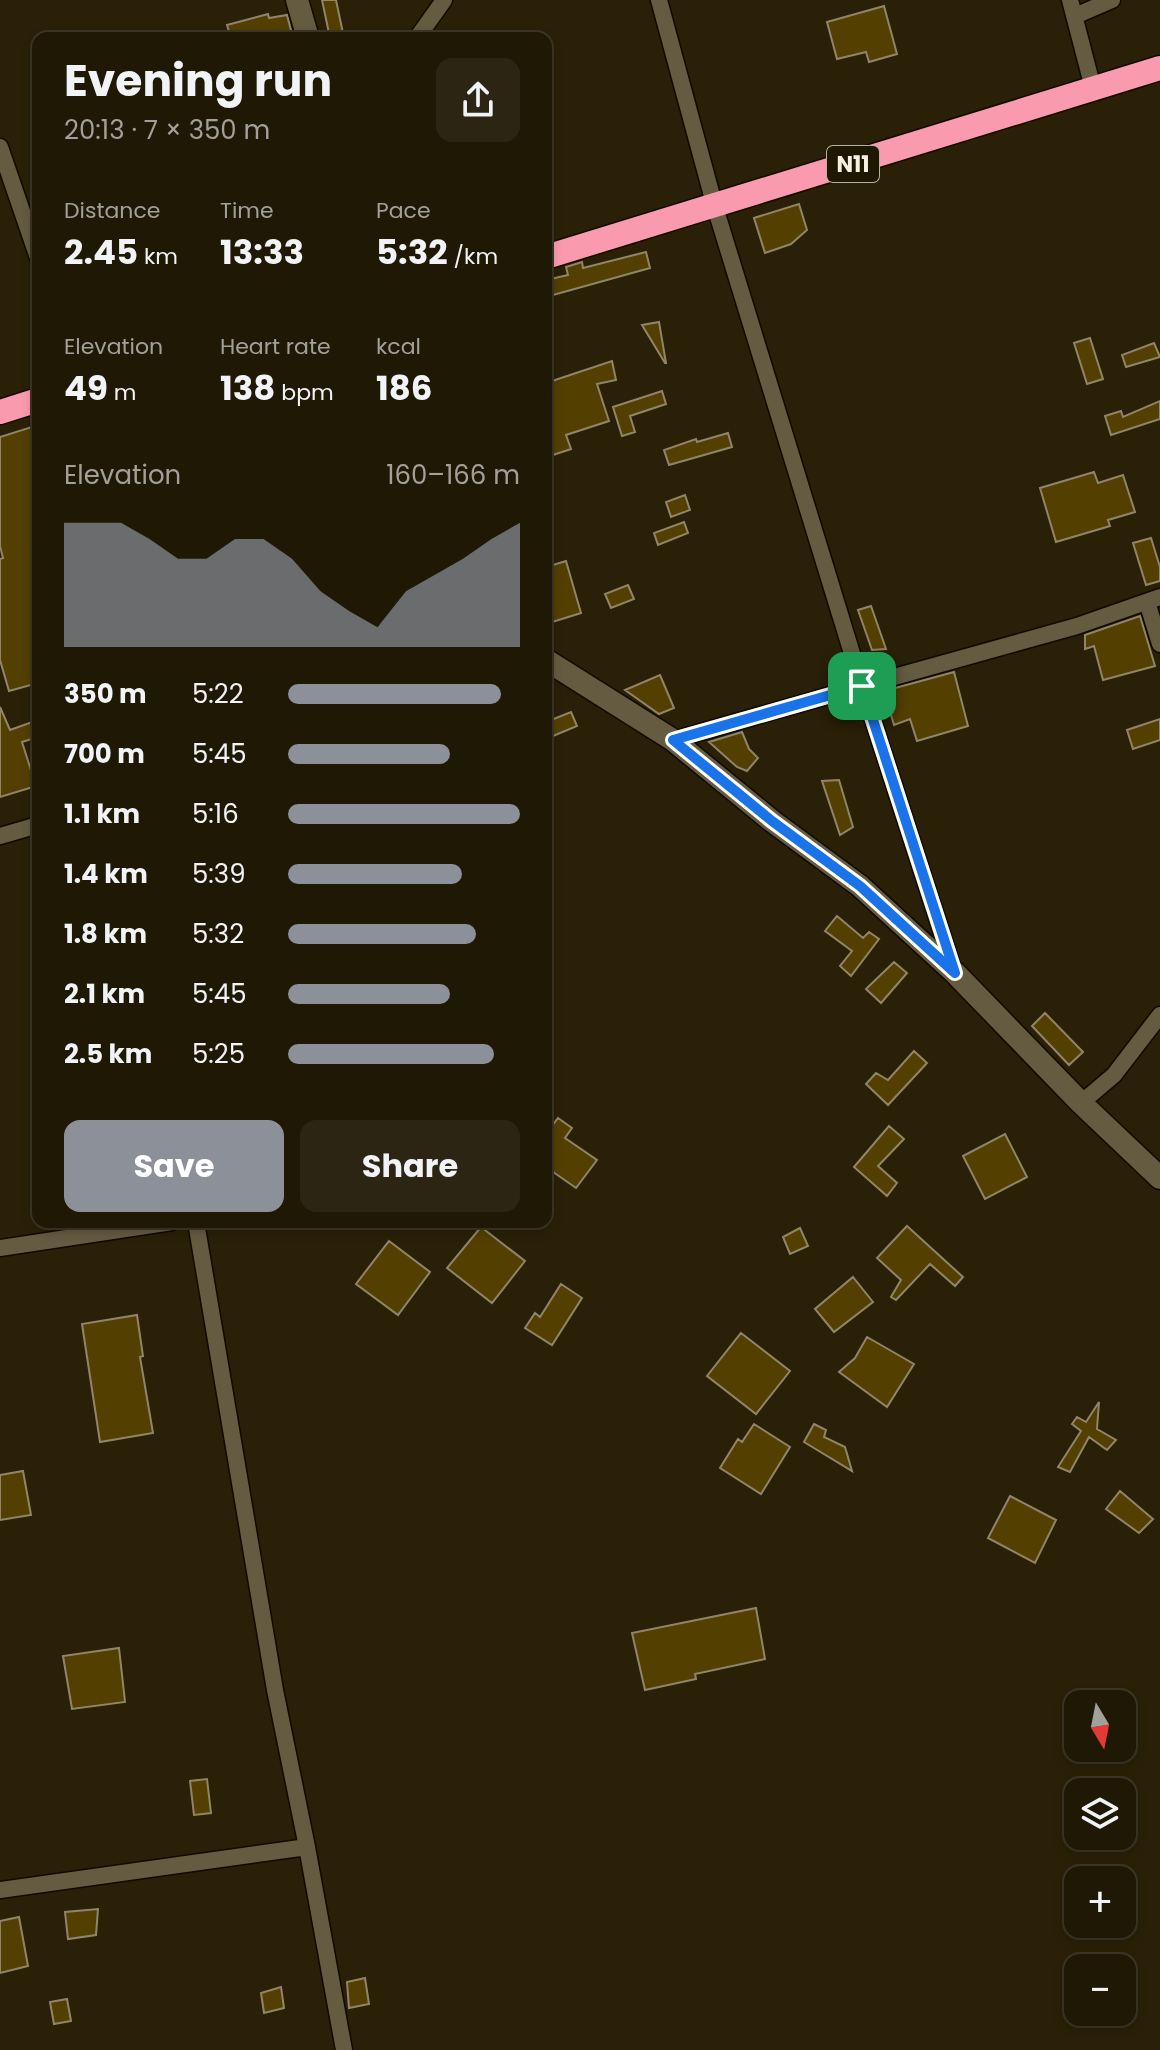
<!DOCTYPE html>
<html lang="en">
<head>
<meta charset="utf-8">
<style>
	body { margin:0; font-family:Poppins,sans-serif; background:#2c2513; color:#f1f3f6; height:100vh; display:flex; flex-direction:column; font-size:30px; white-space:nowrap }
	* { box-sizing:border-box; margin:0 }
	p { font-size:26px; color:#a1a09a }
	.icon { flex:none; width:44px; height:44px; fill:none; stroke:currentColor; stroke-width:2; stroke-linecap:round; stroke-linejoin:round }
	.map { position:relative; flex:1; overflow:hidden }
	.side { position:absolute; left:32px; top:32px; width:520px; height:1196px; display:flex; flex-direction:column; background:#1f1805; border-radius:16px; box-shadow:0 4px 12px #0003,0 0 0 2px #3c3727 }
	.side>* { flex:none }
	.needle { width:52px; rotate:170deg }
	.buttons { position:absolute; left:1064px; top:1690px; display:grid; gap:16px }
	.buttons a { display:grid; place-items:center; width:72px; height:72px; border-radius:16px; background:#1f1805; box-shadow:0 4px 12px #0003,0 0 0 2px #3c3727; font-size:40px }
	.pin { position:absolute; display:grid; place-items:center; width:68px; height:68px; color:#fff; margin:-34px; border-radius:16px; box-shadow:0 4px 12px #0006 }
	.round { display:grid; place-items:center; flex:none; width:84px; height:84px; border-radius:16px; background:#2c2513 }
	.overview { display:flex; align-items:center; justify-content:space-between; height:136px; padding:0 32px }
	h1 { font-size:44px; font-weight:700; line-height:60px }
	.metrics { display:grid; grid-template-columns:repeat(3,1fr); gap:12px; height:136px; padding:8px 32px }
	.metrics div { display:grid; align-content:center }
	.metrics b { font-size:34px; font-weight:700 }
	.metrics small { font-size:22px; font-weight:400 }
	.metrics p { font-size:22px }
	.chart { height:224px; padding:16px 32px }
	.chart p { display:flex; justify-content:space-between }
	.chart svg { width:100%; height:144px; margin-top:8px; fill:#8c9099; opacity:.7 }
	.primary-button { display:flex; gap:16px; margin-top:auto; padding:16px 32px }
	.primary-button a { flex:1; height:92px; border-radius:16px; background:#8c9099; color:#fff; font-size:32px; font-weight:700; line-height:92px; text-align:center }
	.primary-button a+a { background:#2c2513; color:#f1f3f6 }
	ul { padding:0 32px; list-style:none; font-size:26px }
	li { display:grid; grid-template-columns:128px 96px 1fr; align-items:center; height:60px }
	li i { height:20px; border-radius:10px; background:#8c9099 }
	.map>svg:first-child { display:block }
</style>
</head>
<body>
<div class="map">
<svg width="1160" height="2050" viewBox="0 0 1160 2050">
	<rect width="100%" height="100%" fill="#292007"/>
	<path fill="#533f00" stroke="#90856a" stroke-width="2" d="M322,0H336L344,38H330Z
		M884,6L897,54L869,62L866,52L837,59L827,22Z
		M268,14L269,18L287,15L293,38H231L227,25Z
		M799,204L807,230L791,244L765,253L754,218Z
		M646,252L650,268L546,297V280L568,275L566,267L582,262L583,268Z
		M659,322L666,363H665L642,325Z
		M1090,338L1103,379L1087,384L1074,343Z
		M1154,343L1160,357L1126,367L1122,355Z
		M612,361L616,380L597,384L609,421L566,435L571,449L550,456L546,445V383Z
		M662,391L666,404L630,416L635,432L622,436L613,407Z
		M1160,401V419L1111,435L1105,416L1121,411L1123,417Z
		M38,425V683L9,691L0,660V559L3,558L0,546V437Z
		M728,433L732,447L669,465L664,450L696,439L697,442Z
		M1094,472L1098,483L1123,475L1135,512L1108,520L1110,526L1056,542L1040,488Z
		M685,495L690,510L671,517L666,502Z
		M684,522L688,533L658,545L654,533Z
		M1151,538L1160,567V581L1146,585L1133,543Z
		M566,561L581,613L546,624V567Z
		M628,585L634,599L611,608L605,594Z
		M871,606L886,649L872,650L858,610Z
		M1140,616L1155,666L1103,680L1094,646L1085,649V635Z
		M954,672L968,726L917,741L910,719L894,725L884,691Z
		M660,675L674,708L659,714L625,690Z
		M0,707L10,730L38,720V737L22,742L36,786L0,797Z
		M571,712L577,726L546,739V722Z
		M1160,719V740L1133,749L1127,730Z
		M742,732L749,749L758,758L747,771L737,767L709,742Z
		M839,780L853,827L840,835L822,781Z
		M837,916L863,938L869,932L879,939L851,976L840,966L852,951L825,931Z
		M894,962L907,973L881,1003L866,989Z
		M1045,1013L1083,1052L1069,1065L1032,1026Z
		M914,1051L927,1063L888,1105L866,1084L876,1073L888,1080Z
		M558,1118L572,1128L565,1138L597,1160L576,1188L546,1167V1134Z
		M889,1126L904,1139L878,1166L897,1183L887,1196L854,1167Z
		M1005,1134L1027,1177L985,1199L963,1156Z
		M907,1226L963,1277L955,1286L930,1264L896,1300L891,1297L901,1280L877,1258Z
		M481,1227L525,1261L492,1303L447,1268Z
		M800,1228L808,1246L790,1254L783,1237Z
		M389,1241L430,1272L398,1315L356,1284Z
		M853,1277L873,1302L834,1332L815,1309Z
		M561,1284L582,1298L552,1345L525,1328L535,1313L540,1317Z
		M137,1315L143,1356L140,1357L153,1433L100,1442L82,1324Z
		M741,1333L790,1371L756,1414L707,1376Z
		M867,1337L914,1364L887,1407L839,1372L855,1358Z
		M1099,1402L1097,1429L1116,1440L1107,1450L1089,1437L1070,1472L1058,1467L1081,1431L1072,1424L1077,1417L1086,1422Z
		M754,1424L790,1447L761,1494L720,1468L738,1439L742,1442Z
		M814,1424L826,1430L824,1437L845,1447L852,1471L804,1442Z
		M23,1471L31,1515L0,1520V1475Z
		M1120,1491L1153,1519L1139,1533L1106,1509Z
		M1010,1496L1056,1520L1035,1563L988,1538Z
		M756,1608L765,1659L695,1674L696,1679L645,1690L632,1633Z
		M119,1648L125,1702L72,1709L63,1656Z
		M207,1779L211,1813L194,1815L190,1781Z
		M98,1909L96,1935L68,1939L65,1912Z
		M19,1917L28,1966L0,1973V1921Z
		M365,1978L369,2004L349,2008L347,1982Z
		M281,1987L284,2008L264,2013L261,1993Z
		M67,1999L71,2021L54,2024L50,2002Z"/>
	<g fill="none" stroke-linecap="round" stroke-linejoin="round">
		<defs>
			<path id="street" d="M659,0L715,207L862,686L673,740
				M1070,0L1093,88
				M1075,16L1112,0
				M417,38L444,0
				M0,147L38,258
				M1147,602L1160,644
				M0,836L38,825
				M954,971L862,686L1077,626L1160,597
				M1081,1103L1114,1075L1160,1015
				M196,1222L275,1690L307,1847L344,2050
				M0,1248L172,1222
				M0,1890L307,1847"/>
			<path id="secondary" d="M297,0L308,38
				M546,660L673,740L772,821L860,886L955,973L1081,1103L1160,1178"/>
			<path id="highway" d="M546,257L1160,68
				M0,412L38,400"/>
		</defs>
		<use href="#street" stroke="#120900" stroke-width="19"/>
		<use href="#secondary" stroke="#120900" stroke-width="25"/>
		<use href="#highway" stroke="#120900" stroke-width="27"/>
		<use href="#street" stroke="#655b41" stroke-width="16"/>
		<use href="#secondary" stroke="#655b41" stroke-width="22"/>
		<use href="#highway" stroke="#fa9aae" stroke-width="24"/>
	</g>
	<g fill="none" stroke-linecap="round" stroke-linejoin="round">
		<defs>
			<path id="route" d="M862,686L955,973L860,886L772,821L673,740Z"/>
		</defs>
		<use href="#route" stroke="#fff" stroke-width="16"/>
		<use href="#route" stroke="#1a73e8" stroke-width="10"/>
	</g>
	<g text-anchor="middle" stroke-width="6" stroke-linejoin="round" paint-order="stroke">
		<rect fill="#201701" stroke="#b6b09e" stroke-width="2" x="827" y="146" width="52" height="36" rx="6"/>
		<g font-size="22" font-weight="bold" fill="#f7f1e2">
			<text x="853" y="172">N11</text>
		</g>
	</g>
</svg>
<div class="buttons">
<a><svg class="needle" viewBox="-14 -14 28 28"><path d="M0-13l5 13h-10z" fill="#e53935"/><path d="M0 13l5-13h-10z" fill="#a1a09a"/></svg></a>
<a><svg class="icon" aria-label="layers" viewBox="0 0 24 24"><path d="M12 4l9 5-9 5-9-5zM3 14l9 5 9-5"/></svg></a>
<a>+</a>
<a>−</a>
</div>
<div class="pin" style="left:862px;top:686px;background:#1e9e55"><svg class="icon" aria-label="arrive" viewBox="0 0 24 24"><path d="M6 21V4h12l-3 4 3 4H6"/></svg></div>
<section class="side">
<div class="overview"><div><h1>Evening run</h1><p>20:13 · 7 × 350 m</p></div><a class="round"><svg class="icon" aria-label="share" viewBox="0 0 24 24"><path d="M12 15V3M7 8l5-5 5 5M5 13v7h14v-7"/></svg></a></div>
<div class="metrics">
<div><p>Distance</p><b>2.45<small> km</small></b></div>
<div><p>Time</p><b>13:33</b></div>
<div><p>Pace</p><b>5:32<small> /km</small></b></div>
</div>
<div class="metrics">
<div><p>Elevation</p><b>49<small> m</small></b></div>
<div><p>Heart rate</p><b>138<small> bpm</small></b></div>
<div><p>kcal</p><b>186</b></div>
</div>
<div class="chart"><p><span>Elevation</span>160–166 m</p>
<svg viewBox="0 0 160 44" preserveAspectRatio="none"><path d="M0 44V6L10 6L20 6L30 11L40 17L50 17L60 11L70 11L80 17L90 27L100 33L110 38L120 27L130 22L140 17L150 11L160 6V44z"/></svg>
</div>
<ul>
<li><b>350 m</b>5:22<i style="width:92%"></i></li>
<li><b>700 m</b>5:45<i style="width:70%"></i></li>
<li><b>1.1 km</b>5:16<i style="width:100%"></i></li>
<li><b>1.4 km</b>5:39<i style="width:75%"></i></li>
<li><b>1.8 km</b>5:32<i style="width:81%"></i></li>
<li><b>2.1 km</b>5:45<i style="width:70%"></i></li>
<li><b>2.5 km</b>5:25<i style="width:89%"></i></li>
</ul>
<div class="primary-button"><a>Save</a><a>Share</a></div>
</section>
</div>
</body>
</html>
